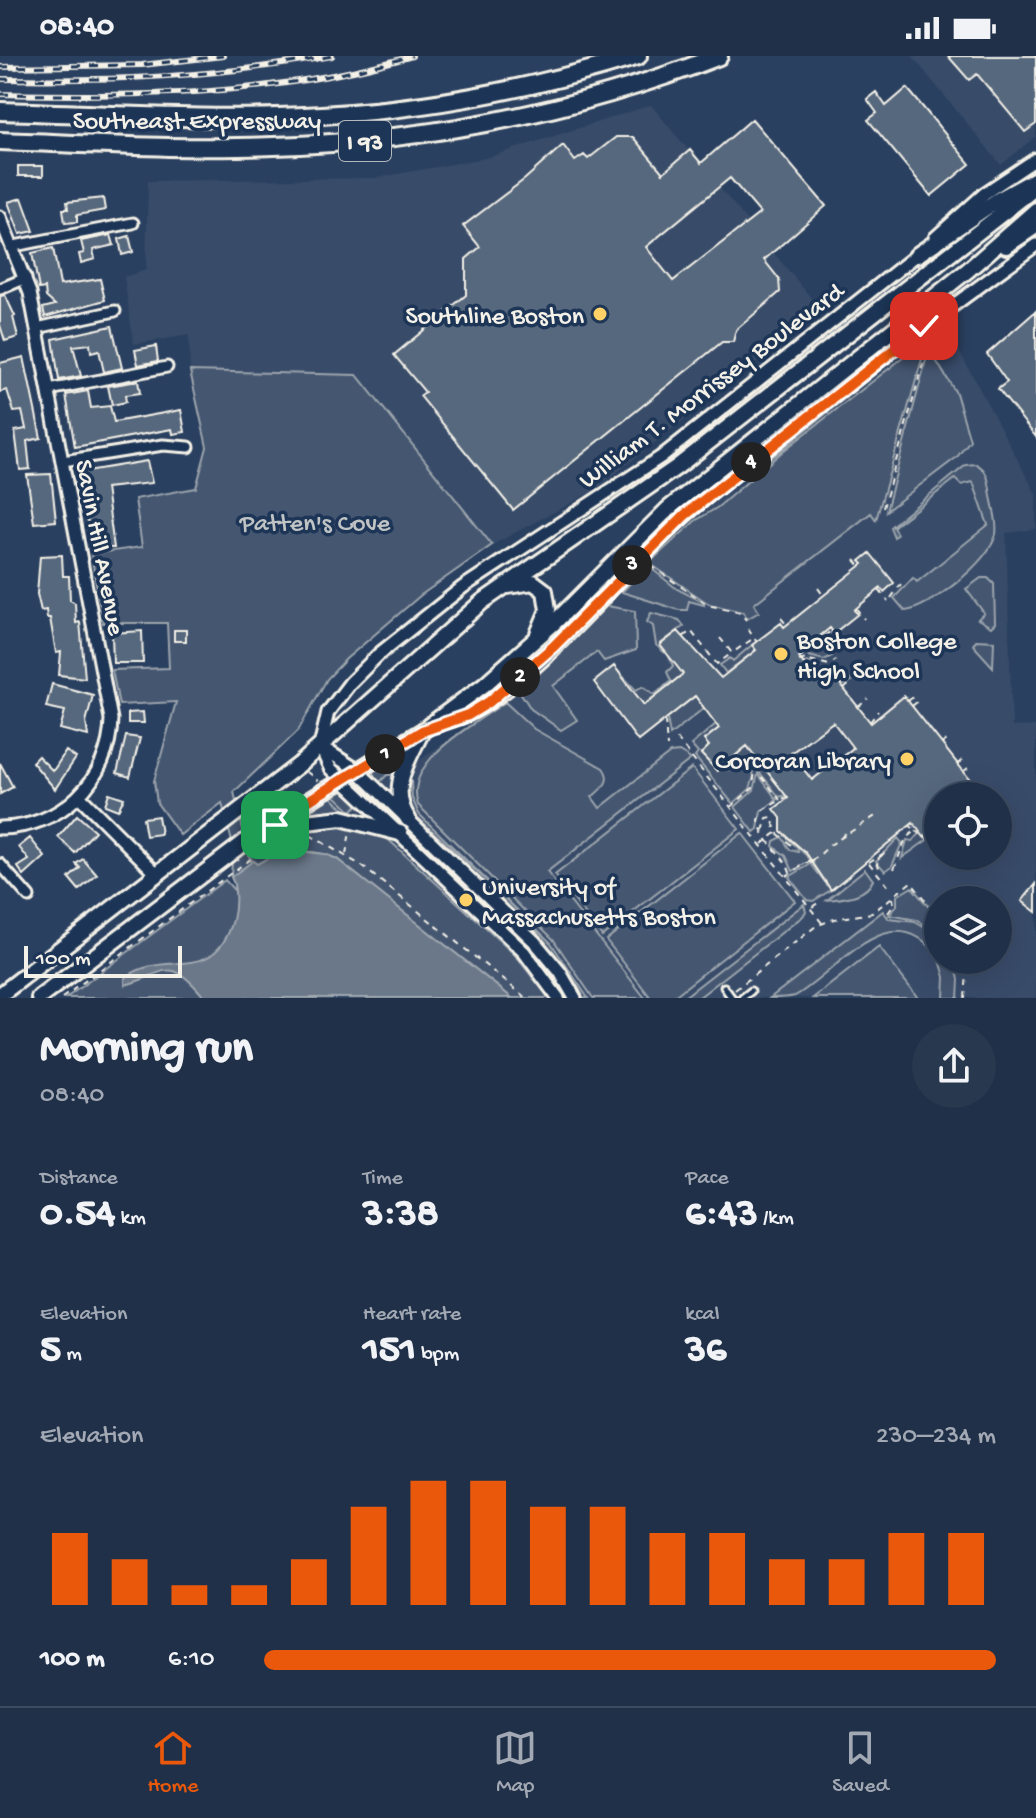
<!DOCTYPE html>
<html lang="en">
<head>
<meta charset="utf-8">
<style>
	body { margin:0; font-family:"Gochi Hand",sans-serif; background:#28384f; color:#f1f3f6; height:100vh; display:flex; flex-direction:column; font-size:30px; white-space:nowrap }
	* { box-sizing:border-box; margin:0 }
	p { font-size:26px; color:#a2a9b4 }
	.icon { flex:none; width:44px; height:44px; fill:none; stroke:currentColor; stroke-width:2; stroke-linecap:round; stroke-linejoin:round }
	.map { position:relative; height:942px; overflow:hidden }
	.details { display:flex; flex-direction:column; background:#203048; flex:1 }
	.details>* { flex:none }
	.controls { position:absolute; left:924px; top:726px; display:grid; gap:16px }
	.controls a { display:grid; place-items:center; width:88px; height:88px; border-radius:50%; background:#203048; box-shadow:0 8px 32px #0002,0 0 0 2px #3d4b60; font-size:40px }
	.scale { position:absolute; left:24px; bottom:20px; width:158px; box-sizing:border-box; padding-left:8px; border:4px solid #f4f1e8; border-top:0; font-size:22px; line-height:28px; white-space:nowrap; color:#f4f1e8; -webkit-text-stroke:6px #1d3557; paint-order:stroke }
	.pin { position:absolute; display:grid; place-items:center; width:68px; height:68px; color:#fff; margin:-34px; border-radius:16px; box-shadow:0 4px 12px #0006 }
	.km { position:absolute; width:40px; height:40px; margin:-20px; border-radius:50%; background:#222; color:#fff; font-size:22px; line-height:40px; text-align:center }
	.round { display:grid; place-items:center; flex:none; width:84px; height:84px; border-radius:42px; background:#28384f }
	.overview { display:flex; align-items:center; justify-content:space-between; height:136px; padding:0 40px }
	h1 { font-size:44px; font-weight:800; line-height:60px }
	.stats { display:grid; grid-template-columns:repeat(3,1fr); gap:12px; height:136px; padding:8px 40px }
	.stats div { display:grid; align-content:center }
	.stats b { font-size:40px; font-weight:800 }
	.stats small { font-size:22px; font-weight:400 }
	.stats p { font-size:22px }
	.chart { height:224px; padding:16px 40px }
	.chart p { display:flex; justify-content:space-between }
	.chart svg { width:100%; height:144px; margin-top:8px; stroke:#ea580c; stroke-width:6 }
	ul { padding:0 40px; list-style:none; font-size:26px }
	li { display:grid; grid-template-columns:128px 96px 1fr; align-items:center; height:60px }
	li i { height:20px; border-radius:10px; background:#ea580c }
	.status { display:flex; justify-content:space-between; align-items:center; height:56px; padding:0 40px; background:#203048; direction:ltr }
	.status svg { height:22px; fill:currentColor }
	.dock { display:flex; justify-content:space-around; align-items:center; height:112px; border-top:2px solid #3d4b60; background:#203048; font-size:22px; color:#a2a9b4 }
	.dock a { display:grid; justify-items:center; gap:4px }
	.dock .active { color:#ea580c }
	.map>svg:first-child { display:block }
</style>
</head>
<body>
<div class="status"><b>08:40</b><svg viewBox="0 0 49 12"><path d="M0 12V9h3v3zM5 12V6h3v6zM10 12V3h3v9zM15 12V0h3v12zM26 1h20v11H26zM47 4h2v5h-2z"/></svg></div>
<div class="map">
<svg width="1036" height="942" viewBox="0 0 1036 942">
	<rect width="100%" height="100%" fill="#2a4060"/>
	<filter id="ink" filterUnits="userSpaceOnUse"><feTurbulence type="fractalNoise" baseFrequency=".0125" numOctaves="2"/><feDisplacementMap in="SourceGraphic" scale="16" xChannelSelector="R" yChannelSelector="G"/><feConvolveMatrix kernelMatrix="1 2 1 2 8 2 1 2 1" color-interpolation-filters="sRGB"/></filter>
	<g filter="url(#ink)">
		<path fill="#374c69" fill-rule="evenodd" d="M912,0H1036V80L1001,109Z
			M651,49L822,255L592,436L492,489L357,319L190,315L189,279L134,288L124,221L146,214L148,125L375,122L486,102Z
			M942,263L1036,438V473L1006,477L1012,671L1036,670V942H512L325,798L279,796L257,809L248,799L335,738L396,701L413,709L497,648L697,457L743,427L784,388ZM938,740H998V800H938ZM938,844H998V904H938Z"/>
		<path fill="#445771" stroke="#9ca4ac" stroke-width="2" d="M913,287L759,412L784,388Z
			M918,290L924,292L922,303L876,464L871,457L754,548L759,556L747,563L743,556L709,548L649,507L695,465L718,451L783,395Z
			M929,293L956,337L970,384L957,401L886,455Z
			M190,315L357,319L492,489L421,539L346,603L327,623L298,675L234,736L252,812L473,942H66L225,824L234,834L235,829L231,821L233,790L222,747L180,779L157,747L154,725L176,646L119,649L112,614L169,612L167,567H103L91,498L142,491L135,443L196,432L207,391Z
			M976,408C989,414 989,428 991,440C993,452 998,466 996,478C990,506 927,554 905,555L894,542L913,522L917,526L988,469L973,426L961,429L955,423L893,471L897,478L894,481L890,471L966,409Z
			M647,509L677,533L703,546L704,549L689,545L687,554H679L622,536Z
			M981,522H988L994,528L995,567L991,571L978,563L984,557L966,533Z
			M607,550L635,555L636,594L604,605L597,596L553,630L577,664L561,674L531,653L520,636Z
			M651,557L679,564L684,570L660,588L665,597L656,589L653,570L647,566Z
			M823,578L828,584L833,580L836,584L832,600L824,604L809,600L803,594Z
			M976,584L994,585L993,611L973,589Z
			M752,589L756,594L726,617L720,609L730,602L733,605Z
			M668,598L683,618L644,649L614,611L636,634L643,630L654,638L671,625L667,616L673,610Z
			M809,606L817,610L823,625L843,617L851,625L842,630L835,623L824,633L803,607Z
			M698,638L704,652L670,679L667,662Z
			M505,646L534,673L603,712C613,725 602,732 592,741L600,752L670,697L679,696L691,703L547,816L645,942H593L553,883L418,749C403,704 474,669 505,646Z
			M716,668L719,672L704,684L709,690L701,698L717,715L722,710L728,714L738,705L750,708L754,720L750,733L733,748L695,701L698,697L691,689Z
			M747,690L786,739L779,741C765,723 755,708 736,699Z
			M396,701L402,702L397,719H387L379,727L372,715Z
			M692,712L739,773L602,880L555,819Z
			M758,718L777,744L761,755L758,773L754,776L735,751L754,734Z
			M405,725H411L412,742L419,758L551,887L588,942H584C547,871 470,812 413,757L408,749Z
			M344,735L359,748L351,755L334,739Z
			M375,739L537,896L569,942H564L528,893L372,742Z
			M331,741L349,758L309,759V756Z
			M327,766L381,777L514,898L549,942H512L337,803C309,790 283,795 257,809L248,799L289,774Z
			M938,770V776L902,802L907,784L912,785L921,777L925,781Z
			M742,777L795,845L672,942H651L606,884Z
			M784,779L808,801L815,796L813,803L793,815L786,800L773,790L774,785L782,781L790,794L798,796L797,788Z
			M898,782L902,787L892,810L885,815L876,805Z
			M811,808L831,834L813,845L807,844L789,821Z
			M865,813L873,824C866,841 844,842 827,844Z
			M912,831L938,862V877L917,864L889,859L897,850V840Z
			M804,848L806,855L803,860L698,942H683Z
			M883,855L889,863L915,866L937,879L938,900C890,836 838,916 795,940C788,942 778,942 770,942Z
			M879,891L918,942H813Z
			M940,904H955L959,924L958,942H944L945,921Z"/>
		<path fill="#6a788a" stroke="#a1a8b0" stroke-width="2" d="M298,795L325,798L337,803L512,942H205C168,897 167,918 125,929V922C165,891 214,931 233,864C236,852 237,831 231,821L253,805L257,808L279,796Z"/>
		<path fill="#56677d" stroke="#f4f1e8" stroke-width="2" fill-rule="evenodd" d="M948,0H1036V68L1025,76L977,18L969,24Z
			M907,32L970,108L931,140L868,64L877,57L867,43L876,36L886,50Z
			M752,63L826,150L764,204L779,223L780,236L736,274L733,286H722L513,454L420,340L425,336L394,299L466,239V203L480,191L463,170L525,123L563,89L575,105L584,99L588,103L616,81H633L663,117L690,94L701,107ZM730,122L760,157L673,225L646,191Z
			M18,110H43V120H18Z
			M22,142L34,175L20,178L8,146Z
			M103,142L105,154L77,159V166L65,167L63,153H68L67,146Z
			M111,179L114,189L93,194L95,203L81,207L79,198L84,197L81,185Z
			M129,180L133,196L122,199L119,183Z
			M53,192L60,229L100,223L105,244L45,261L43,252L55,249L46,241L45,232L39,233L32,197Z
			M5,239L15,260L13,261L18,281L5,285L0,269V240Z
			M1036,255V381L998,333L1007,326L987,298Z
			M112,270L122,312L104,316L99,294L91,296L90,288L73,290L81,320L59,324L53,283Z
			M156,290L158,305L138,309L135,294Z
			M24,301L41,382L27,385L30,413L20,414L15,375L26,373L22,355L14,356L7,334L0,336V307Z
			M138,325L140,337L125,339L126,346L112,349L108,330Z
			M88,335L91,352L110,350L114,366L181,354L185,376L173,378L172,373L75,391L66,339Z
			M147,405L152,427L106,432L114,492H91L81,416Z
			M51,418L56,465L34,467L27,419Z
			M870,497L894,527L884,536L881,532L854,554L858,558L834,577L830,572L803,594L805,597L799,602L824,633L836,623L871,667L904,640L983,740H938V770L924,781L913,767L831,834L806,797L781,775V762L774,753L788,742L747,690L717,715L701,698L709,690L704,684L719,672L695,640L638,685L594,626L614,610L644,649L683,618L660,589L678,575L721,622L756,594L752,589L781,567L784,571L863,508L860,505ZM833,666L853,692L812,724L791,697Z
			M62,499L63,520H69L70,544L75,547L76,567L80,566L85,622L59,619L61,596L56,597L50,562H47L46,554L41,555L37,538L40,500Z
			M174,574H186V585H174Z
			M142,575L143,607H113L112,577Z
			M52,628L93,639L86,666L88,680L60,673L65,655L46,651Z
			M143,656L144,667H128V657Z
			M126,680L140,682L130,721L117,717Z
			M66,695L76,702L55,733L32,706L38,700L53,715Z
			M0,707L13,731L0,738Z
			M109,737L124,742L118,754L105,749Z
			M77,759L95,775L75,797L58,781Z
			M158,760L161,778L146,780L143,762Z
			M30,782L45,801L24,820L18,811L29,804L19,791Z
			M83,803L97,819L79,834L69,822L80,812L76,808Z
			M1036,828V856L1022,845Z"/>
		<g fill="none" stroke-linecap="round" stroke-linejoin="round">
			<defs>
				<path id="service" d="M724,931L732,942
					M742,942L751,935"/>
				<path id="minor" d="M14,190L133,167
					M0,233L26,222
					M37,272L115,255
					M49,334L167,311
					M63,405L163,389L189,391
					M0,808L29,841"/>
				<path id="tertiary" d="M0,161L30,237L111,663C110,725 60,772 0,772
					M935,182L985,137L1036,103
					M434,670C447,666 461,663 473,656C547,617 620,516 686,459C797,362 917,276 1036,189
					M320,690L357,714L535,886L560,916L575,942
					M79,740L157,818
					M558,942L524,896L330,712L320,690L328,656L350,627L379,598L463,531L661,401L923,194"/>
				<path id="primary" d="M1006,190L1036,170
					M917,199L996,145L1036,123
					M508,530L533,526L545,535L548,554L538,578
					M408,763C388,732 408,704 422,675
					M271,770L341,762L400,777
					M0,939L300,708L482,546L677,411L1036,131
					M39,942L262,773L422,675L485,628L555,566L668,453L968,214L1036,154"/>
				<path id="motorway" d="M0,55C107,58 215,66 322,59C430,53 535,32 638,0
					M0,85C91,88 183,94 274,90C427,85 576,56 719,0"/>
			</defs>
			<use href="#service" stroke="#f4f1e8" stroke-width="11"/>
			<use href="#minor" stroke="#f4f1e8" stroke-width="15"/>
			<use href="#tertiary" stroke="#f4f1e8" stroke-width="17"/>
			<use href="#primary" stroke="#f4f1e8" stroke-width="20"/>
			<use href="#motorway" stroke="#f4f1e8" stroke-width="22"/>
			<path stroke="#f4f1e8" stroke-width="2" stroke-dasharray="6 6" stroke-linecap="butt" d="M883,452L926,297L925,291L919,288
				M855,504L860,510
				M651,510L708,549L741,557L746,564
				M818,532L823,539
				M879,534L888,545
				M891,542L901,528
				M856,552L864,563
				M781,562L787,569
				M748,573L756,585
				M831,575L833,579L828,582L826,579L832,574
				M683,581L691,575L717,608L732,597
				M720,582L732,597L754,582
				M799,605L806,603L829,609L836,604
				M844,633L853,625
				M908,645L913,641
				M912,650L917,646
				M858,651L868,643
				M665,664L667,691
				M870,666L878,655
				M677,683L822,867
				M942,688L946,684
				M734,700L752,708L780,744
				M958,708L962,704
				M964,715L968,712
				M307,716L318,725
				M788,740L763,754L759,764C762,787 783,796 790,816
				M731,751L753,732L755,713
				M763,775L767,762L772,761L776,776L796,793
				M915,775L930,784
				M310,779L362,810L526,942
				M841,782L847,774
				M762,788L780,774
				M346,798L350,776
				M812,806L830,789L880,757
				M869,806L886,796L875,805L879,810L875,814
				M869,807L888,830
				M894,813L906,782L915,775L910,769
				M786,820L809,806L817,810
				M812,851L818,847
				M888,857L894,849L893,842
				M735,934L816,870L834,863L872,857L911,826L938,861
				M62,942L257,798L285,782
				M965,942L968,904"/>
			<use href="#service" stroke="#1d3557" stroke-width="5"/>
			<use href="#minor" stroke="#1d3557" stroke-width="9"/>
			<use href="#tertiary" stroke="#1d3557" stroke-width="11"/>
			<use href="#primary" stroke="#1d3557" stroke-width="14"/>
			<use href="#motorway" stroke="#1d3557" stroke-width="16"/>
			<defs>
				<path id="rail" d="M0,11L142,9L223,0
					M0,23C116,25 217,21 332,0
					M0,38C140,41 277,40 412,0"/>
			</defs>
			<use href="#rail" stroke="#f4f1e8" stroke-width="6"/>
			<use href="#rail" stroke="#1d3557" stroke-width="3" stroke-dasharray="9" stroke-linecap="butt"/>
		</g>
	</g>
	<g fill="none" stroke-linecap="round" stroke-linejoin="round" filter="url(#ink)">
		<defs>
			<path id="route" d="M275,769L262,773L422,675L468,659L489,646L553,591L685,459L924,270"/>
		</defs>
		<use href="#route" stroke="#fff" stroke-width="16"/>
		<use href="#route" stroke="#ea580c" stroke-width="10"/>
	</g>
	<g fill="#ffd166" stroke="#1d3557" stroke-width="3">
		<circle cx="600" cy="258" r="8"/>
		<circle cx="781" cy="598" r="8"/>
		<circle cx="907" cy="703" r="8"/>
		<circle cx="466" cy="844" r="8"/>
	</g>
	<g text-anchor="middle" stroke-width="7" stroke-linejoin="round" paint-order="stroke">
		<rect fill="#1d3557" stroke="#b4b9bc" stroke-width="2" x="339" y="65" width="52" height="40" rx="6"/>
		<g font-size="24" font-weight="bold" fill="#f4f1e8">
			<text x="365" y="93">I 93</text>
		</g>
		<g font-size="26" fill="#f4f1e8" stroke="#1d3557">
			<text x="197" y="72">Southeast Expressway</text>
			<text transform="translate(710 328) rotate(-37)" y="9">William T. Morrissey Boulevard</text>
			<text transform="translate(102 491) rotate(79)" y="9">Savin Hill Avenue</text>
		</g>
		<g font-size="26" fill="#f4f1e8" stroke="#1d3557" text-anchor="end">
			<text x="584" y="267">Southline Boston</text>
			<text x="797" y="592" text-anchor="start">Boston College<tspan x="797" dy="30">High School</tspan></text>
			<text x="891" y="712">Corcoran Library</text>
			<text x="482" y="838" text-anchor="start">University of<tspan x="482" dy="30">Massachusetts Boston</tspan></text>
		</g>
		<g font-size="26" fill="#bfc3c4" stroke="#1d3557">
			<text x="315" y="474">Patten's Cove</text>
		</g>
	</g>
</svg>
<div class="controls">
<a><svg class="icon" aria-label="locate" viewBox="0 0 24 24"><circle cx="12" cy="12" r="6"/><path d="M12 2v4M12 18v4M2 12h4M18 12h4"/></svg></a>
<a><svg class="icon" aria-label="layers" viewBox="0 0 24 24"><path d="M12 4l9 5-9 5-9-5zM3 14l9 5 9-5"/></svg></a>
</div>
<div class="scale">100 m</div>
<div class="pin" style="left:275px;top:769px;background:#1e9e55"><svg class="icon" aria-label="arrive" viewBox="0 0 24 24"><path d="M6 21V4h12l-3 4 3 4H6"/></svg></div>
<div class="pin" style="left:924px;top:270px;background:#d93025"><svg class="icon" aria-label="check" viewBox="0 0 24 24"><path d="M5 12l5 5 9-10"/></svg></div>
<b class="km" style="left:385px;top:698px">1</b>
<b class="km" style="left:520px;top:621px">2</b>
<b class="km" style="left:632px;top:509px">3</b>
<b class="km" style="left:751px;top:406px">4</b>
</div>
<section class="details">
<div class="overview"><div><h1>Morning run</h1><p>08:40</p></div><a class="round"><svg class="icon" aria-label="share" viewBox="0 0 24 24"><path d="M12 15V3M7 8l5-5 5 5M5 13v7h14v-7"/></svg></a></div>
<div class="stats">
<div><p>Distance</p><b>0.54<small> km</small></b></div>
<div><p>Time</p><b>3:38</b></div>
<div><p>Pace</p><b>6:43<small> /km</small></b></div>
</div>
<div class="stats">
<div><p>Elevation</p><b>5<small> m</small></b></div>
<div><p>Heart rate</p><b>151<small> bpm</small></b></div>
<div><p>kcal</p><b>36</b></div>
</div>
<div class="chart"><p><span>Elevation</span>230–234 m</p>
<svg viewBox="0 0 160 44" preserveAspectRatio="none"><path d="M5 44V22M15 44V30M25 44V38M35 44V38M45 44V30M55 44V14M65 44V6M75 44V6M85 44V14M95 44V14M105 44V22M115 44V22M125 44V30M135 44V30M145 44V22M155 44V22"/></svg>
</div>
<ul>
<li><b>100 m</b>6:10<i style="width:100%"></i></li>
</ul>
</section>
<nav class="dock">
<a class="active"><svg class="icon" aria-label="home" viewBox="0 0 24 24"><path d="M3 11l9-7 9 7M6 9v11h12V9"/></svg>Home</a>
<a><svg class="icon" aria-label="map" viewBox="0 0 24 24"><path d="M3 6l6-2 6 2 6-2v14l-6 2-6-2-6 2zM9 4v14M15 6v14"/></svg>Map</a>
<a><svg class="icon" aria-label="saved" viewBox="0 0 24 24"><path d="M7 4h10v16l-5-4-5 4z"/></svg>Saved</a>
</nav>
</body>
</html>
